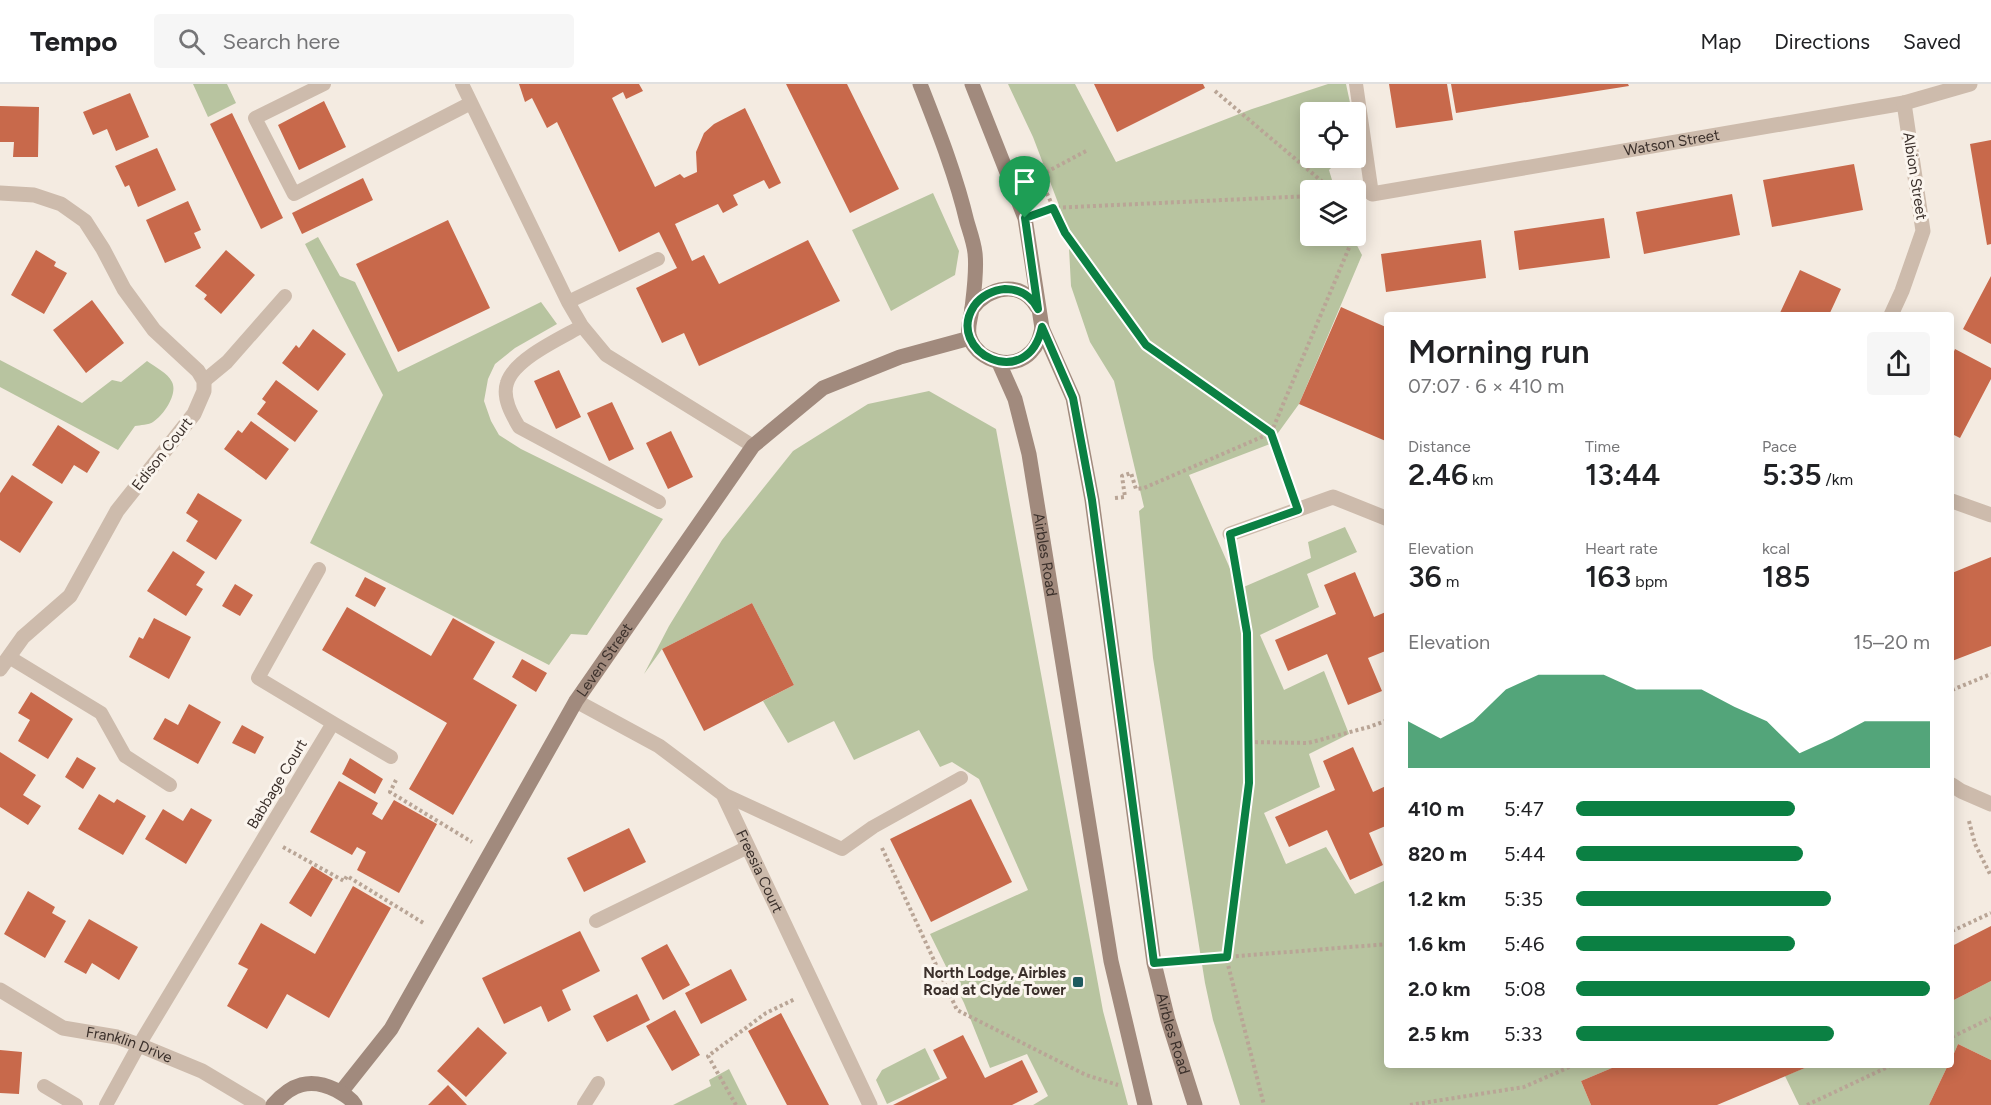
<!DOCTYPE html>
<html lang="en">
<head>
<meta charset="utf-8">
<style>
	body { margin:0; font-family:Figtree,sans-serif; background:#f6f6f6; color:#202124; height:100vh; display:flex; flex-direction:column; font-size:22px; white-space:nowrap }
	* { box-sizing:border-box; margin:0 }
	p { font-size:20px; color:#757577 }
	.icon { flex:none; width:33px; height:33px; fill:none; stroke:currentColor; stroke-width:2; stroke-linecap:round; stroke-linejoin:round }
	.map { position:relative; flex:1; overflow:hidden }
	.drawer { position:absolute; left:1384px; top:228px; width:570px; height:756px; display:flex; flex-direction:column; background:#fff; border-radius:6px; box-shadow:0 3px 15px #0003 }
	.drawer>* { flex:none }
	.buttons { position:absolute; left:1300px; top:18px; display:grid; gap:12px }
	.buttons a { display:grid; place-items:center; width:66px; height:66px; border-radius:6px; background:#fff; box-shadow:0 3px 15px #0003; font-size:30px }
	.pin { position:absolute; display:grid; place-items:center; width:51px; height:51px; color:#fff; margin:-62px -26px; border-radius:50% 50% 50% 0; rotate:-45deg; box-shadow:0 0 6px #0007 }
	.pin .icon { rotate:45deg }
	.round { display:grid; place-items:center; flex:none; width:63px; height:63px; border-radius:6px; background:#f6f6f6 }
	.overview { display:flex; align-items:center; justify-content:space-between; height:102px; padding:0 24px }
	h1 { font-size:33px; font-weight:600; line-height:45px }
	.stats { display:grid; grid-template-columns:repeat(3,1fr); gap:9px; height:102px; padding:6px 24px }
	.stats div { display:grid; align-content:center }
	.stats b { font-size:30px; font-weight:600 }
	.stats small { font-size:16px; font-weight:400 }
	.stats p { font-size:16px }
	.chart { height:168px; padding:12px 24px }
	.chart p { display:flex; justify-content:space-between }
	.chart svg { width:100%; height:108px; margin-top:6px; fill:#0b8043; opacity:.7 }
	ul { padding:0 24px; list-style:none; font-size:20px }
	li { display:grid; grid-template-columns:96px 72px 1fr; align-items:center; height:45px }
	li i { height:15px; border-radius:8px; background:#0b8043 }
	header { display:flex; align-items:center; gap:36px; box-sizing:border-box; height:84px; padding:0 30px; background:#fff; border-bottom:2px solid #e0e0e0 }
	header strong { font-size:28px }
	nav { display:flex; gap:33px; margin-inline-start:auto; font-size:21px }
	.search { width:420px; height:54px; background:#f6f6f6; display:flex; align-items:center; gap:15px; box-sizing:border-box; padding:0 21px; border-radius:6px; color:#757577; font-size:22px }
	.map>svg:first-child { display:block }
</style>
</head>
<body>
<header>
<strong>Tempo</strong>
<div class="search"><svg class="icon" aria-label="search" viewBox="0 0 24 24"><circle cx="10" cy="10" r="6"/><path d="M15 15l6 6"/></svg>Search here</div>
<nav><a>Map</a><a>Directions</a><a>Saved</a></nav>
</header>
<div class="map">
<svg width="1991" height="1021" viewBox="0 0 1991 1021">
	<rect width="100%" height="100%" fill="#f4ebe1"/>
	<path fill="#b8c4a0" d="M193,0H227L236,19L208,33Z
		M1008,0H1075L1116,78L1252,25L1328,0H1346L1352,28H1311V74H1341L1329,86L1335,106H1311V152H1352L1362,171L1299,320L1270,360L1189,391L1239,505L1311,474L1308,458L1345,443L1357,468L1307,490L1319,523L1260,551L1284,606L1324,587L1349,650L1309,670L1320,703L1264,729L1286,780L1326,763L1355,810L1386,796L1388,800V981H1619L1581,997L1591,1021H1240L1213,936L1205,899L1153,574L1139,427L1144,423L1114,297L1090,258L1071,202L1068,145L1033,53Z
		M933,109L959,167L955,191L891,227L852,146Z
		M318,153L340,192L355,198L398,288L541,218L557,240L515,264L495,280L488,295L484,317L491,337L499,351L521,365L663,435L587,551L571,550L549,581L310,459L383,311L305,160Z
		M0,276L82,319L112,296L121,298L147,277C155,283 168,289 172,298C178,310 164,331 153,338C149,341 140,341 135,342L118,366L0,303Z
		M929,307L996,345L1103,927L1128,1021H1033L1048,1012L1027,970L990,984L964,919L930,850L1028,806L979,695L952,678L940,683L919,646L854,676L834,637L788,659L763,617L794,601L752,519L662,565L644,590L669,542L722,456L793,367L868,320Z
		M1991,897V976L1958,960L1952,974V917Z
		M925,964L940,995L887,1020L876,996L882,986Z
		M1812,981H1948L1929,1021H1799L1785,992Z
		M729,985L747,1021H673L711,1002L709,996Z"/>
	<path fill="#c8694b" d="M519,0H639L643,7L626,15L623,8L612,14L655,103L680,90L684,94L697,88L696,68L704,49L714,40L745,24L781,99L769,105L764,96L733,111L738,121L723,129L718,120L675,140L692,177L704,171L719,200L808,156L840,217L699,282L684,249L662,259L636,204L677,184L659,148L619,168L557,38L547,44L532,14L525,18Z
		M786,0H847L899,105L850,129Z
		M1094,0H1203L1205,4L1117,48Z
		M1389,0H1447L1453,36L1396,44Z
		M1451,0H1628L1629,2L1456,29Z
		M130,9L149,53L116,67L107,45L93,51L83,28Z
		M324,17L346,63L299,86L278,41Z
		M0,22L39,23L38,73H13L14,58H0Z
		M232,29L283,134L261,145L210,40Z
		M1991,56V160L1987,161L1970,60Z
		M157,64L176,106L138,123L129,101L125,103L115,82Z
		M1854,80L1863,126L1772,143L1763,96Z
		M363,94L373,116L302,150L292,129Z
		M1732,110L1740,151L1644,170L1636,128Z
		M188,117L201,146L194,149L201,164L165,179L146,136Z
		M1604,134L1610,174L1519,186L1514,147Z
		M448,136L490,224L398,268L356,180Z
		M1481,156L1486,194L1386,208L1381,170Z
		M36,166L56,178L54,182L67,189L44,230L11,211Z
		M226,166L255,191L221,230L204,215L207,211L195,202Z
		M1800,186L1841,205L1829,231H1779Z
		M1991,192V260L1963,245Z
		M92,216L124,259L86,289L53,246Z
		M1341,223L1388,244V289L1384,296L1388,297V358L1299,320Z
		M313,245L346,270L318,307L282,279L296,261L299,264Z
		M1955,265L1991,284V295L1960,354L1952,350V272Z
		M559,286L581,333L556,345L534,297Z
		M276,296L318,327L295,358L257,330L266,318L262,315Z
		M612,318L634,365L609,377L587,329Z
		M251,337L289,365L266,396L224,365L238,346L242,349Z
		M58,341L100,368L87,389L74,381L62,400L32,381Z
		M671,347L693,393L668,405L646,359Z
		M12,391L53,418L20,469L0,456V409Z
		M198,409L242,436L216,476L186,457L198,437L186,429Z
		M173,467L205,488L196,501L203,505L186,532L147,507Z
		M1991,473V562L1952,577V489Z
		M1355,488L1374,533L1388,527V566L1368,574L1382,607L1348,621L1327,570L1288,587L1275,556L1336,530L1324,501Z
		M365,493L386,504L375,523L355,512Z
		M235,500L253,511L240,532L222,522Z
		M752,519L794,601L704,647L662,565Z
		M347,523L431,572L453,534L495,558L473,595L517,621L453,731L409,705L447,639L322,566Z
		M154,534L191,553L169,595L129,573L139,553L143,555Z
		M522,575L547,589L536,608L512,593Z
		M31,608L73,635L48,675L18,657L30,636L18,629Z
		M189,620L221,638L198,680L153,655L165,634L178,641Z
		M242,641L264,653L255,670L232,659Z
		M1353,663L1373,708L1388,701V741L1369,749L1383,781L1350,796L1327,746L1289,763L1275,733L1335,706L1323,677Z
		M0,668L36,691L23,711L41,722L28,741L0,723Z
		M77,673L96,684L83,705L65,693Z
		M350,674L383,695L375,710L342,690Z
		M339,697L378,719L372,730L382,736L394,716L437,740L399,809L357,786L366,768L357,763L352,771L310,748Z
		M99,710L114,719L117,715L146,732L123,771L78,745Z
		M971,715L1012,798L931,838L890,755Z
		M191,724L212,736L186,780L145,755L163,725L183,737Z
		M629,744L646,778L584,808L567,774Z
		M312,782L333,795L311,833L289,819Z
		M353,802L391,824L329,934L287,910L267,945L227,922L248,885L238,880L261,839L315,870Z
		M28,807L55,823L52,829L66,837L45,874L4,850Z
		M89,835L138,863L119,896L92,879L86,890L64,878Z
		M1991,842V897L1952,917V862Z
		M580,847L600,887L562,906L571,926L548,938L541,922L504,940L482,894Z
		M667,860L690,901L663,916L641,874Z
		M731,885L747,916L701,940L685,909Z
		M637,910L650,936L607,958L593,932Z
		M675,926L700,971L672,987L646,942Z
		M781,929L829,1021H787L748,947Z
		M478,943L507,969L466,1013L437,987Z
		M963,951L985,994L1022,976L1038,1008L1012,1021H893L947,994L933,966Z
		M1958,960L1991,976V1021H1929L1948,981H1952V974Z
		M0,966L22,968L19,1010L0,1009Z
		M1619,981H1812L1717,1021H1591L1581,997Z
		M448,1001L467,1021H428Z"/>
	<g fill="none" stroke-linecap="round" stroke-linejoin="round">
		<path stroke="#b9a596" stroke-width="4" stroke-dasharray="3 3" stroke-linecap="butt" d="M1215,7L1332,106
			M1086,67L1039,92L1065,149L1146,261L1271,349L1290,404
			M1051,124L1311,112
			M1356,147L1363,132
			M1115,414L1125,413L1122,392L1131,389L1136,405L1144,404L1271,349L1354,152
			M1233,471L1247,549L1249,699L1226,873L1264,1021
			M1952,606L1991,590
			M1249,658L1308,659L1369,643L1388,636
			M396,696L390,708L472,758
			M1969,737L1975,760L1991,792
			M283,763L344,797L347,792L425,840
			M882,764L957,926L1086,991L1118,1001
			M1952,847L1991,829
			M1176,877L1388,860
			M1952,953L1991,934
			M736,1021L708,972L766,929L795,915
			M1410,1021L1524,1003L1574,981
			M1807,1021L1892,981"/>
		<path stroke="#cdbbac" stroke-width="14" d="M324,0L255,34L294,110L471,19
			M462,0L568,218L582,242L606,271L753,362
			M1356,0L1372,110
			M568,218L658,175
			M582,242C561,254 514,275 507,299C502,314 512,331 519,343L659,418
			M204,297L227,278L285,212
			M9,573L101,629L125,672L170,701
			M333,639L391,673
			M723,710L842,765L873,743L961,694
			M596,837L748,763
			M44,1002L76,1021
			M106,1021L139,961L333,639L258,594L319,485
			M584,1021L598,999"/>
		<g stroke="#cdbbac" stroke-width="15">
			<path d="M0,109L34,111L61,120L85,137L103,165L124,205L154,246L198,287L204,297V307L194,330L117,427L70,512L23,553L0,585"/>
			<path id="s1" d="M1372,110L1904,19L1970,0"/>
			<path d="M1891,231L1902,207L1923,147L1904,19"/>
			<path d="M1952,417L1991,431"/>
			<path d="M1230,450L1333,413L1388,435"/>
			<path id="s2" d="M576,617L659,662L723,710L870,1021"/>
			<path d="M1952,701L1961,707L1991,720"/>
			<path id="s3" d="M0,906L63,944L117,953L139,961L202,987L259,1021"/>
		</g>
		<g stroke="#a18a7d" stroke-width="15">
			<path d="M920,0C938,46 956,91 967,138C970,148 974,159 975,169C977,186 974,207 972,224C971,235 966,244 970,255C980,278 1013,287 1031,268C1038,261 1040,253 1042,244"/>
			<path id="s4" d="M972,0L1025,134L1042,244L1073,314L1092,416L1154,879L1168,936L1195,1021"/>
			<path d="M972,225C988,203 1021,195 1037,223"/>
			<path id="s5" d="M999,279L1015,315L1029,370L1111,877L1145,1021"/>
			<path id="s6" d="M341,1008L391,945L576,617L753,362L823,304L900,273L970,254"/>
			<path d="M273,1021C291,1000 310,993 336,1006C343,1010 351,1014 355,1021"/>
		</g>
	</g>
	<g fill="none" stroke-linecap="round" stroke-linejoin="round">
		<defs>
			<path id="route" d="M1053,124L1065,149L1146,261L1271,349L1298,426L1230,450L1247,549L1249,699L1227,873L1154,879L1092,416L1073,314L1042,243C1028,310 944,268 974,222C981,212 993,206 1005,205C1021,205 1031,212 1038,225L1025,134Z"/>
		</defs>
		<use href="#route" stroke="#fff" stroke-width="12"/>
		<use href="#route" stroke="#0b8043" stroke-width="8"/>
	</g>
	<rect fill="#1f5a5e" stroke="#fbf5ee" stroke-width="2" x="1072" y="892" width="12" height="12" rx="3"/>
	<g text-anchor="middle" stroke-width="6" stroke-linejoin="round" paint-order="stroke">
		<g font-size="15" fill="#3b302b" stroke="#fbf5ee">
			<text dy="5" stroke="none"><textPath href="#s1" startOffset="304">Watson Street</textPath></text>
			<text transform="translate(1915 92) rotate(81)" y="5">Albion Street</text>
			<text transform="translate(162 370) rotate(-52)" y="5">Edison Court</text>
			<text dy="5" stroke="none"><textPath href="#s5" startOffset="198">Airbles Road</textPath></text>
			<text dy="5" stroke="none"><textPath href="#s6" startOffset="507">Leven Street</textPath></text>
			<text transform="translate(277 700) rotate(-59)" y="5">Babbage Court</text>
			<text dy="5" stroke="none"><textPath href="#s2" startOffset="260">Freesia Court</textPath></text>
			<text dy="5" stroke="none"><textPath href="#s4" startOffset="976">Airbles Road</textPath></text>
			<text dy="5" stroke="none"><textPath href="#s3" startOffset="142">Franklin Drive</textPath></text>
		</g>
		<g font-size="15" font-weight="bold" fill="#3b302b" stroke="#fbf5ee" text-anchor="end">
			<text x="1066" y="894">North Lodge, Airbles<tspan x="1066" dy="17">Road at Clyde Tower</tspan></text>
		</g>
	</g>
</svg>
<div class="buttons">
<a><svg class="icon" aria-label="locate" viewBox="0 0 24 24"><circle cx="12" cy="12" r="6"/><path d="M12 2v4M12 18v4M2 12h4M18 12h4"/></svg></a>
<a><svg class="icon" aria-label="layers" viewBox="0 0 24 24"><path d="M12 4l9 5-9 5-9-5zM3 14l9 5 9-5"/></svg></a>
</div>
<div class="pin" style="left:1025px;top:134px;background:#1e9e55"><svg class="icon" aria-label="arrive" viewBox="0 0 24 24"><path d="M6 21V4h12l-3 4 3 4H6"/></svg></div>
<section class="drawer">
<div class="overview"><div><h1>Morning run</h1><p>07:07 · 6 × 410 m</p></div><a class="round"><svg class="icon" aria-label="share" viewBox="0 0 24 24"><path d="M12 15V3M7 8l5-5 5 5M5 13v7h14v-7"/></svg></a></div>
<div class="stats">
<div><p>Distance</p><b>2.46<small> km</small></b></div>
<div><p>Time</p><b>13:44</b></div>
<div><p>Pace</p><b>5:35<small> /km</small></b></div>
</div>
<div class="stats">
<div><p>Elevation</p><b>36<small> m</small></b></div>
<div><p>Heart rate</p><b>163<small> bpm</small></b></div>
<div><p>kcal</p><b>185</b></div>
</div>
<div class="chart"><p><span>Elevation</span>15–20 m</p>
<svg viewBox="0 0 160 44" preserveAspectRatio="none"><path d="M0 44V25L10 32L20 25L30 12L40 6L50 6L60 6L70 12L80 12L90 12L100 19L110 25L120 38L130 32L140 25L150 25L160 25V44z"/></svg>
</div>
<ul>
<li><b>410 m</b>5:47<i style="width:62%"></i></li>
<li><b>820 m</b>5:44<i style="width:64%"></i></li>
<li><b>1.2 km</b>5:35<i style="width:72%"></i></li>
<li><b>1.6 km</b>5:46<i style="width:62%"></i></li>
<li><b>2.0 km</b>5:08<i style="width:100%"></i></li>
<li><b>2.5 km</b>5:33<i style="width:73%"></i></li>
</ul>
</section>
</div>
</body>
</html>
